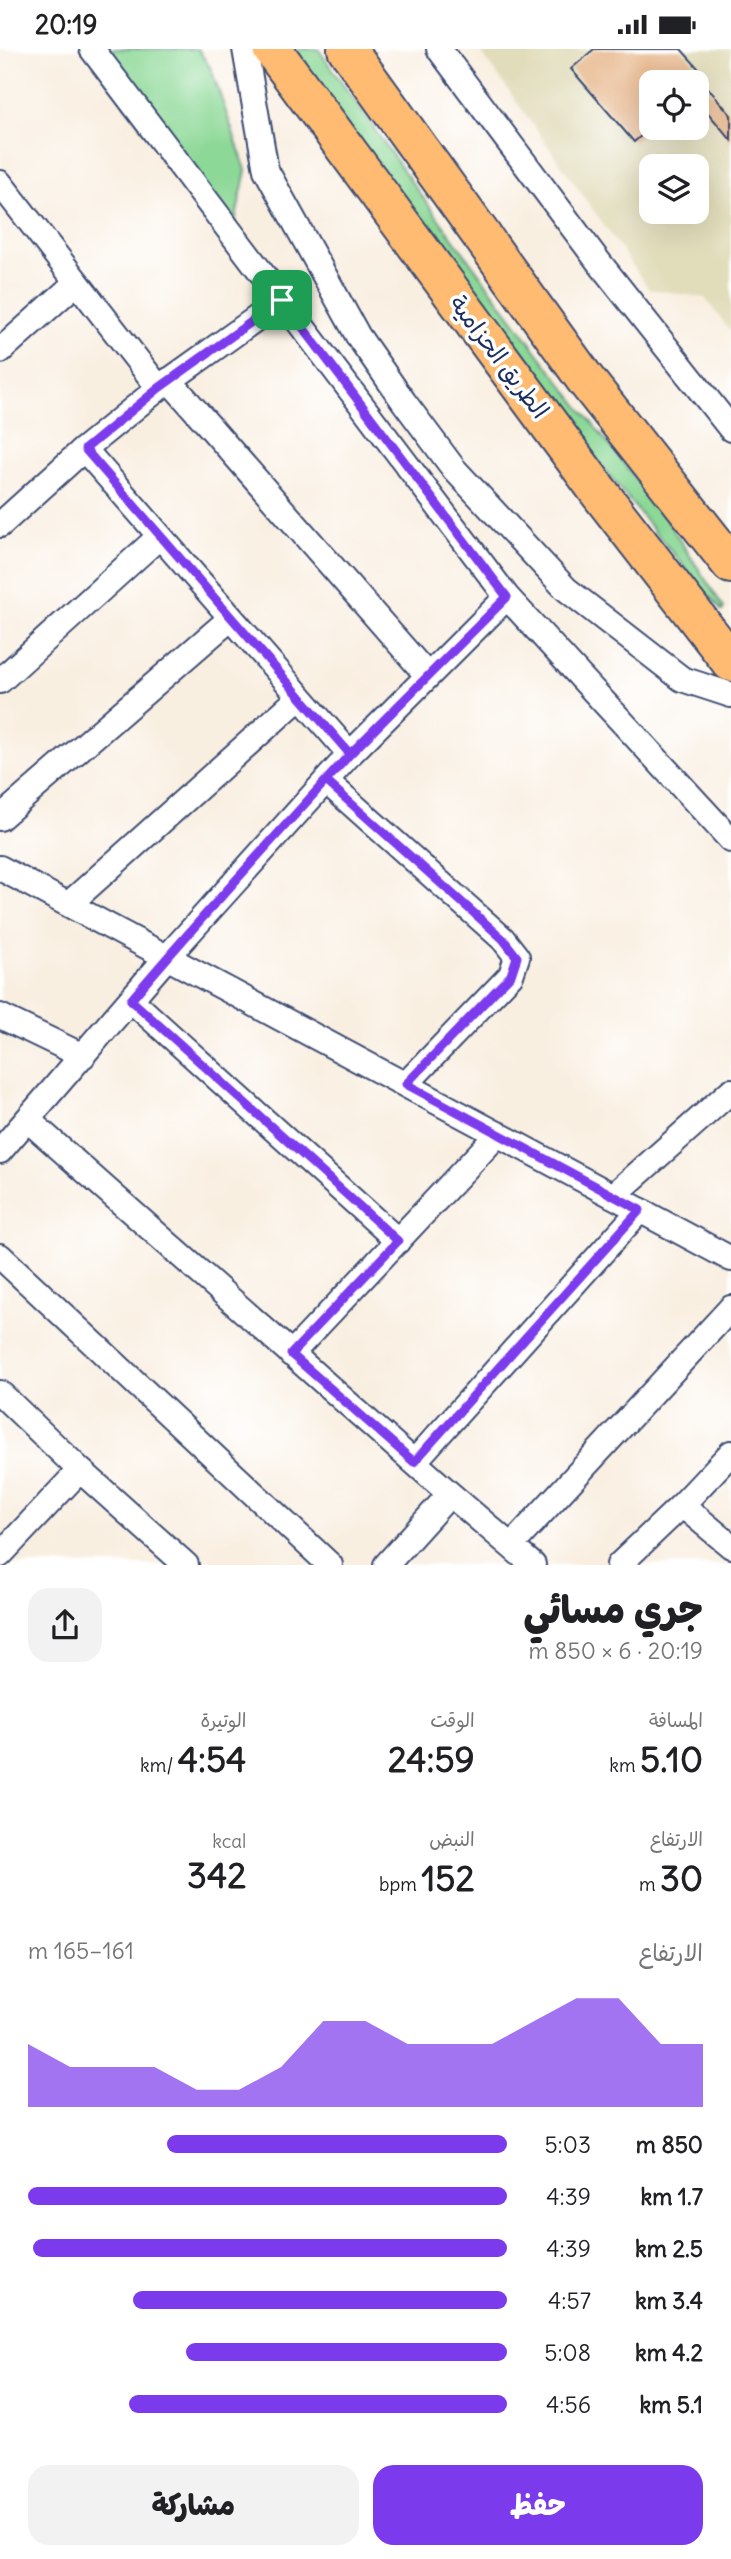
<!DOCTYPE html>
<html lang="ar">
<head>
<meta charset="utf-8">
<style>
	body { margin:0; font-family:Delius,"Playpen Sans Arabic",sans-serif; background:#f2f2f2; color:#202124; direction:rtl; height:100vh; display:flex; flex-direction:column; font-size:26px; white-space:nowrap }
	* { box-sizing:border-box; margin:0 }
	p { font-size:23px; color:#757577 }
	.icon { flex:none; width:38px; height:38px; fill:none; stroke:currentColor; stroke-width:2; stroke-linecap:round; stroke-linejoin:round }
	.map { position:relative; height:1516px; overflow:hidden; direction:ltr }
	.side { display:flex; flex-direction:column; background:#fff; flex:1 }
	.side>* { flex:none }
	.controls { position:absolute; left:639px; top:21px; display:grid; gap:14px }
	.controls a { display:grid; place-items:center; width:70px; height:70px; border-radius:14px; background:#fff; box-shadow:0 7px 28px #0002; font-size:35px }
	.pin { position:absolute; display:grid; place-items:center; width:60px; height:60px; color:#fff; margin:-30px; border-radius:14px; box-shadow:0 4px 10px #0006 }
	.round { display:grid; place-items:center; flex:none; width:74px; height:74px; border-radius:21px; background:#f2f2f2 }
	.headline { display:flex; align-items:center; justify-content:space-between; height:119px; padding:0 28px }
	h1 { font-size:38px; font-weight:800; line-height:52px }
	.metrics { display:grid; grid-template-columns:repeat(3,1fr); gap:10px; height:119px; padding:7px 28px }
	.metrics div { display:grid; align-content:center }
	.metrics b { font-size:35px; font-weight:800 }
	.metrics small { font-size:19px; font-weight:400 }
	.metrics p { font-size:19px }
	.chart { height:196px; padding:14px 28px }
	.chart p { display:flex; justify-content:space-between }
	.chart svg { width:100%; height:126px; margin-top:7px; fill:#7c3aed; opacity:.7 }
	.primary-button { display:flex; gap:14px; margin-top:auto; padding:14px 28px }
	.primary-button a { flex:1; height:80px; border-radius:21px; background:#7c3aed; color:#fff; font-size:28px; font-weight:800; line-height:80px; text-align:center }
	.primary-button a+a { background:#f2f2f2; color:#202124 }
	ul { padding:0 28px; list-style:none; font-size:23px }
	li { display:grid; grid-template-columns:112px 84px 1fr; align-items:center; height:52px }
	li i { height:18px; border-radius:9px; background:#7c3aed }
	.status { display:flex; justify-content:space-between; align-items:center; height:49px; padding:0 35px; background:#fff; direction:ltr }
	.status svg { height:19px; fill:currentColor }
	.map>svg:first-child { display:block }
</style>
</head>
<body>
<div class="status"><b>20:19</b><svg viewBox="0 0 49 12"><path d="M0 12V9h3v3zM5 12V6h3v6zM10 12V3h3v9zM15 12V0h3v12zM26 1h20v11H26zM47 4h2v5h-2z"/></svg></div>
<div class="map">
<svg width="731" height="1516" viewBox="0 0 731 1516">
	<rect width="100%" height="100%" fill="#fff"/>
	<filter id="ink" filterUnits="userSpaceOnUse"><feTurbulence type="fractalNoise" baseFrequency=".0143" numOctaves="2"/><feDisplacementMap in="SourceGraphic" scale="14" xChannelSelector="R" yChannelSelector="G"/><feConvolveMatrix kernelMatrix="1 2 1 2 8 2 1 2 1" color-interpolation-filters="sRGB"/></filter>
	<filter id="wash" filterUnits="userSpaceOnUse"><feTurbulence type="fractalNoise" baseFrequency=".00686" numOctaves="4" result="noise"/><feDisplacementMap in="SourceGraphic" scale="28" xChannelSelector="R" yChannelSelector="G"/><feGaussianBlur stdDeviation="1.57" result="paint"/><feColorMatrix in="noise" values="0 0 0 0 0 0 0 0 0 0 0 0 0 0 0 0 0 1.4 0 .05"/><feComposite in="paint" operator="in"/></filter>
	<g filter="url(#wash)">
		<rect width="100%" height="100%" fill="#f9efe1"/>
		<path fill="#e1dcba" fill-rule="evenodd" d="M479,0H731V283L705,249L649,240ZM651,33H696V79H651ZM651,117H696V163H651Z"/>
		<path fill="#8cd896" stroke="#54847a" stroke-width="2" d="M84,0H198L211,20L246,121L230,197Z
			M290,0H318L410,131L537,303L662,464L724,559L722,562L654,482L524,320Z"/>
		<g id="blocks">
			<path fill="#e5b182" d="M594,0H681L707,29L703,33L731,66V91L696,50V33H651V78L634,93L571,20Z"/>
		</g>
	</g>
	<g filter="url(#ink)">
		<use href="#blocks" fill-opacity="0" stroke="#3c4c72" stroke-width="2"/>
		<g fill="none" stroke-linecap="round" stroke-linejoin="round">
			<defs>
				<path id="minor" d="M92,0L507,548L731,791
					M245,0L266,121L358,287L404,353L454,420L566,540L682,630L731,646
					M439,0L598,212L731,380
					M0,134L159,339
					M0,302L77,233
					M169,331L427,626
					M84,400L350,705
					M0,476L84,400L159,339L282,251
					M0,632L160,487
					M326,732L503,890L517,908L511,926L406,1035
					M0,769L231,569
					M0,819L731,1210
					M69,855L300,648
					M131,951L398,1192
					M0,967L83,1007
					M28,1071L450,1445L533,1516
					M0,1102L168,907L350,705L507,548
					M613,1147L731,1042
					M0,1207L330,1516
					M291,1305L498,1085
					M0,1344L80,1421L186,1516
					M414,1413L640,1161
					M682,1456L731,1497
					M511,1497L731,1259
					M0,1506L80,1421
					M386,1516L450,1445
					M619,1516L682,1456L731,1404"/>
				<path id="trunk" d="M272,0L599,443L731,613
					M347,0L585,330L731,515"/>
			</defs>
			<use href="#minor" stroke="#3c4c72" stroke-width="28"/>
			<use href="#trunk" stroke="#3c4c72" stroke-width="42"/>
			<use href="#minor" stroke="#fff" stroke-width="24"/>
			<use href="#trunk" stroke="#febb71" stroke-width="38"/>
		</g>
	</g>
	<g fill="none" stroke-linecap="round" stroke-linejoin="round" filter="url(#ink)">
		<defs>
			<path id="route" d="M282,251L507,548L350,705C277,786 202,867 131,951L398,1192L291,1305L414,1413L640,1161L406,1035L511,926L517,908L503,890L326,732L350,705L85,400L159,339L282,251"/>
		</defs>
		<use href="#route" stroke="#fff" stroke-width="14"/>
		<use href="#route" stroke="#7c3aed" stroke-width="9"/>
	</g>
	<g text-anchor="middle" stroke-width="7" stroke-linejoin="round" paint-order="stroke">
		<g font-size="24" fill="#1b2f5e" stroke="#fff">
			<text transform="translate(499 308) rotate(53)" y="8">الطريق الحزامية</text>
		</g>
	</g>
</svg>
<div class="controls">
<a><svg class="icon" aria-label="locate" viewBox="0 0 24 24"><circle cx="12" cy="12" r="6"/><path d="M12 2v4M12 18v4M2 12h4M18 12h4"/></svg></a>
<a><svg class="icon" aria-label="layers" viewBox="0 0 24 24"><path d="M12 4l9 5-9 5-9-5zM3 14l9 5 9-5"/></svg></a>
</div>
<div class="pin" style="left:282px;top:251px;background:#1e9e55"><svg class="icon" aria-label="arrive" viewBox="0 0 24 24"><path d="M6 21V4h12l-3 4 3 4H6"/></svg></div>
</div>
<section class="side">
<div class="headline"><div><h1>جري مسائي</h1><p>20:19 · 6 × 850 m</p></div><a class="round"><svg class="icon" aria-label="share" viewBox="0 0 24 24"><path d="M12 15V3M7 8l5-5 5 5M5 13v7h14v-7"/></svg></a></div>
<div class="metrics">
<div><p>المسافة</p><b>5.10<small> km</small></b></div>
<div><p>الوقت</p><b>24:59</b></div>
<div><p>الوتيرة</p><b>4:54<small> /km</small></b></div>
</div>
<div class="metrics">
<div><p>الارتفاع</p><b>30<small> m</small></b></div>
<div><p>النبض</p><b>152<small> bpm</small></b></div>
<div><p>kcal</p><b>342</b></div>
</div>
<div class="chart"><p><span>الارتفاع</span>161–165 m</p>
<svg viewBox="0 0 160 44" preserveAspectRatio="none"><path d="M0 44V22L10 30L20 30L30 30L40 38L50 38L60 30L70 14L80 14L90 22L100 22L110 22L120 14L130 6L140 6L150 22L160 22V44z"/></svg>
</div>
<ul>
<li><b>850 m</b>5:03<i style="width:71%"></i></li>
<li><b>1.7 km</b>4:39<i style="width:100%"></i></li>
<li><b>2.5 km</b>4:39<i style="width:99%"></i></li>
<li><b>3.4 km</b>4:57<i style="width:78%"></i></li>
<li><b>4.2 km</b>5:08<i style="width:67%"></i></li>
<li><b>5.1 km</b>4:56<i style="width:79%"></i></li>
</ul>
<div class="primary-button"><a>حفظ</a><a>مشاركة</a></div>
</section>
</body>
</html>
